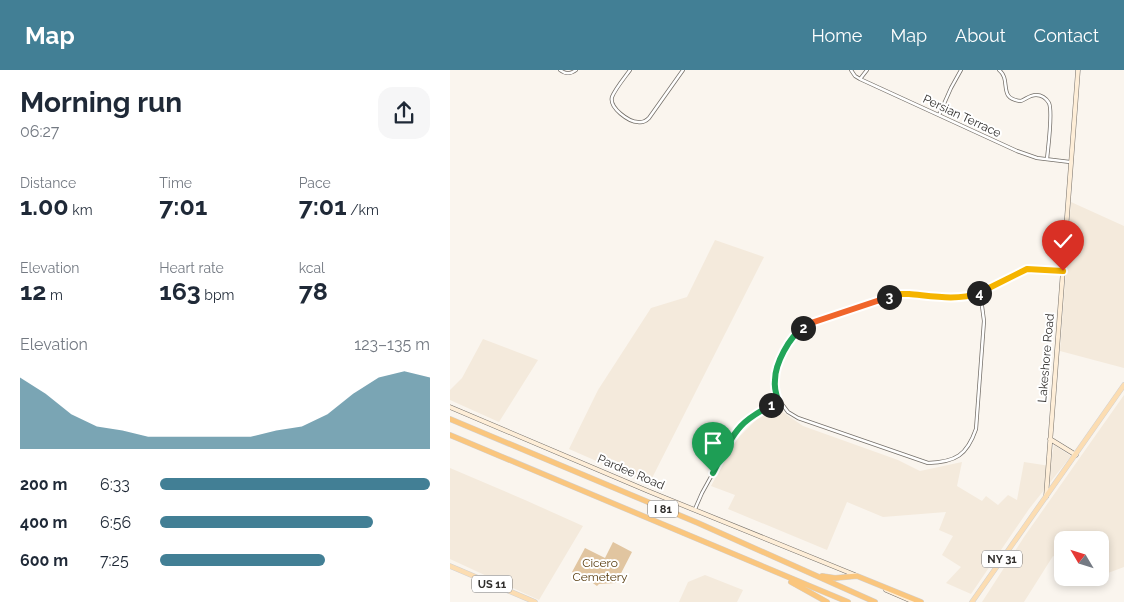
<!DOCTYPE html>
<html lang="en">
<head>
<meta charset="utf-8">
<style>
	body { margin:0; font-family:Raleway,sans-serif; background:#f6f6f7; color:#1f2937; height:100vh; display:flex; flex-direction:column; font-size:19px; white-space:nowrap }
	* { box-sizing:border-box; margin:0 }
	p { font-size:16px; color:#747a83 }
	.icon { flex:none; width:28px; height:28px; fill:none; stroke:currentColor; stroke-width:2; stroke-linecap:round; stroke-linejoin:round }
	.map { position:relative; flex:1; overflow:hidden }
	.details { display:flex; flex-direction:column; background:#fff; width:450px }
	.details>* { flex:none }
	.needle { width:32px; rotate:308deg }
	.buttons { position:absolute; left:604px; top:461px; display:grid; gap:10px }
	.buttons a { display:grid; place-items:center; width:55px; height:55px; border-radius:10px; background:#fff; box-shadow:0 2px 8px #0003; font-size:25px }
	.pin { position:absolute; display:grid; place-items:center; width:42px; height:42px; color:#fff; margin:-51px -21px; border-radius:50% 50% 50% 0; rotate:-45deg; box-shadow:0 0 5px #0007 }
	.pin .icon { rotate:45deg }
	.km { position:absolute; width:25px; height:25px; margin:-12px; border-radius:50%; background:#222; color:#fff; font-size:14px; line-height:25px; text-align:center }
	.round { display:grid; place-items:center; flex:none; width:52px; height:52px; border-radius:15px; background:#f6f6f7 }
	.summary { display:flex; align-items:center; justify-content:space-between; height:85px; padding:0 20px }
	h1 { font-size:28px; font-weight:700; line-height:38px }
	.figures { display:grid; grid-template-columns:repeat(3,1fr); gap:8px; height:85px; padding:5px 20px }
	.figures div { display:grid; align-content:center }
	.figures b { font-size:25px; font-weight:700 }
	.figures small { font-size:14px; font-weight:400 }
	.figures p { font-size:14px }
	.chart { height:140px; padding:10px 20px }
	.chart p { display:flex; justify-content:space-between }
	.chart svg { width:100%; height:90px; margin-top:5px; fill:#427f95; opacity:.7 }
	ul { padding:0 20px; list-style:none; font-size:16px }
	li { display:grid; grid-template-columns:80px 60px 1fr; align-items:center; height:38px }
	li i { height:12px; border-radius:6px; background:#427f95 }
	header { display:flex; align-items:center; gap:30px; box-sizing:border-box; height:70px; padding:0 25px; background:#427f95; color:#fff }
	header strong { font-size:24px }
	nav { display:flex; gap:28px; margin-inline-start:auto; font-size:18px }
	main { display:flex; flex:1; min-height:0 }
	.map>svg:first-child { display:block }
</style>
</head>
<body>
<header>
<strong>Map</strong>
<nav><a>Home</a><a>Map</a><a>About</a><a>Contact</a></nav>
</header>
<main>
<section class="details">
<div class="summary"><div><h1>Morning run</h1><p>06:27</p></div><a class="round"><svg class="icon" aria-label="share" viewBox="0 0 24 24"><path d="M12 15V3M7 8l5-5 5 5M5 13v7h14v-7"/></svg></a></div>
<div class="figures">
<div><p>Distance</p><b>1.00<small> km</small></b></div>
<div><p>Time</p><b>7:01</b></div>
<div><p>Pace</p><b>7:01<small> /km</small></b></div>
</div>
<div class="figures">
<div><p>Elevation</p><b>12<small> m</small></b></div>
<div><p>Heart rate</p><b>163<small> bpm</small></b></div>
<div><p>kcal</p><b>78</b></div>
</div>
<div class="chart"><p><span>Elevation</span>123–135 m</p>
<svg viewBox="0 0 160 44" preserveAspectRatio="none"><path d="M0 44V9L10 17L20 27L30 33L40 35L50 38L60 38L70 38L80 38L90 38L100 35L110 33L120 27L130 17L140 9L150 6L160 9V44z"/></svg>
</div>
<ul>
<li><b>200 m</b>6:33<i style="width:100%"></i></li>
<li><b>400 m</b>6:56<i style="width:79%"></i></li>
<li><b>600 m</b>7:25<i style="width:61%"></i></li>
</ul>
</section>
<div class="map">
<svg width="674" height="532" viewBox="0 0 674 532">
	<rect width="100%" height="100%" fill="#faf5ee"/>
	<path fill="#f4eadc" d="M621,132L674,156V298L610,281Z
		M265,170L314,187L199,414L119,379L148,320L201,238L237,227Z
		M33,269L88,290L49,352L0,330V320L12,308Z
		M674,325V497L658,503L650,498V470H612V491L603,486L574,532H532L574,467Z
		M327,338L353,356L448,390L470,401L512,392L507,416L532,431L536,426L548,435L558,425L567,430L574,392L600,396L604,375L621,386L579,439L521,524L496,513L511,497L492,485L503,466L489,460L496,442L433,447L397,432L377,480L278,439L285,425L261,416L286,370L307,349Z
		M0,398L75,430L133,456L89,530L0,489Z
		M255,505L293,520L287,532H229L238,512Z"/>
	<path fill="#e1c5a0" d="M163,472L182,482L166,513L149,514L147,516L140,511L122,502L135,478L155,488Z"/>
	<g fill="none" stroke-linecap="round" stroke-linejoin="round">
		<defs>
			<path id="street" d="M110,0C115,4 121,4 126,0
				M180,0C175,7 165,19 162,27C159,38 179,52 188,52C193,53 196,51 199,48L233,0
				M401,0L405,6L410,9L567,81L587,88L620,92
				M549,0C562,10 547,29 571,31C576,29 580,25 586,25C591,25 596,28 599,33C603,42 598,78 597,89
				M410,9L417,0
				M489,45L501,18L511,0
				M329,330L338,342L348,348L478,393C506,392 517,385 526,359L534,251L532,236L528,223
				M245,439L252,423L284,365L292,355L298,350L329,330L326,322L324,309L328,293L340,271L345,265L358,254L444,225L459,224L501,228L514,227L535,220L577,199L613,201"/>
			<path id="secondary" d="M0,337L198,421L405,505
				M600,369L626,385
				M596,427L628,0
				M436,520L464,532"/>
			<path id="primary" d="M0,496L85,532
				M522,532L674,315"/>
			<path id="highway" d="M0,349L248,453L425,532
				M0,365L398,532
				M372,506L385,508L407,506L471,532
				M341,512L377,532"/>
		</defs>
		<use href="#street" stroke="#75706a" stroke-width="4"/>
		<use href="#secondary" stroke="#75706a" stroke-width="5"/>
		<use href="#primary" stroke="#d2d1d1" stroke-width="5.5"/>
		<use href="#highway" stroke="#d2d1d1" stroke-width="6"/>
		<use href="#street" stroke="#fff" stroke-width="2.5"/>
		<use href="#secondary" stroke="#feeed8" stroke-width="4"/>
		<use href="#primary" stroke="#fcddb2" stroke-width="4.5"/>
		<use href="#highway" stroke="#fac67e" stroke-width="5"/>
	</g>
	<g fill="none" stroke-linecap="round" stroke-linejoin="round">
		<defs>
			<path id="split-1" d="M263,403C271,387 279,369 291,356C299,347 311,341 321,335"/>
			<path id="split-2" d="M321,335L328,330C326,324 324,317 325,310C325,294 339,267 353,258"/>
			<path id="split-3" d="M353,258L358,254L439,227"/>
			<path id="split-4" d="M439,227L451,224H459C482,226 507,231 529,223"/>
			<path id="split-5" d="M529,223L577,199L613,201"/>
		</defs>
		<use href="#split-1" stroke="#fff" stroke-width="10"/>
		<use href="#split-2" stroke="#fff" stroke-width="10"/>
		<use href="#split-3" stroke="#fff" stroke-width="10"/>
		<use href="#split-4" stroke="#fff" stroke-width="10"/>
		<use href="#split-5" stroke="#fff" stroke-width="10"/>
		<use href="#split-1" stroke="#22a559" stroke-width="6"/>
		<use href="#split-2" stroke="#22a559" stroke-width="6"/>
		<use href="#split-3" stroke="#f0652b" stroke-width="6"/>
		<use href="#split-4" stroke="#f5b400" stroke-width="6"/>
		<use href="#split-5" stroke="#f5b400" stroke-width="6"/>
	</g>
	<g text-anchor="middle" stroke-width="4" stroke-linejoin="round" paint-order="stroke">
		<g fill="#fff" stroke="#706e6d" stroke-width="1">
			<rect x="198" y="430.5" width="30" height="17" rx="4"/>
			<rect x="532" y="480.5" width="40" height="17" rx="4"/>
			<rect x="22" y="505.5" width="40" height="17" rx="4"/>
		</g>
		<g font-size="11" font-weight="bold" fill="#32302e">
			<text x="213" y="443">I 81</text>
			<text x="552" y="493">NY 31</text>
			<text x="42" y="518">US 11</text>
		</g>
		<g font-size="12" fill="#32302e" stroke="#fff">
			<text transform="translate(512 46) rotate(25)" y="4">Persian Terrace</text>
			<text transform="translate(596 288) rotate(-85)" y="4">Lakeshore Road</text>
			<text transform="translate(181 402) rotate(23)" y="4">Pardee Road</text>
		</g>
		<g font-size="12" fill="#573b0e" stroke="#fff">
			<text x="150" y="497">Cicero<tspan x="150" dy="14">Cemetery</tspan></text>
		</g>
	</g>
</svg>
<div class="buttons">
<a><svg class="needle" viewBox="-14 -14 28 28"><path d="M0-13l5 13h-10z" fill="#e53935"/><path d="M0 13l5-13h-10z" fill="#747a83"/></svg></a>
</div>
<div class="pin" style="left:263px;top:403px;background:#1e9e55"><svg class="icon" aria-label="arrive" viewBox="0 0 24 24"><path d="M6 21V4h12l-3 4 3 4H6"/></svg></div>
<div class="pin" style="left:613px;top:201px;background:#d93025"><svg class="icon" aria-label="check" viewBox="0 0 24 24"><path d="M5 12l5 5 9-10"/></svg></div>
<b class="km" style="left:321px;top:335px">1</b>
<b class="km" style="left:353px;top:258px">2</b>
<b class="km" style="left:439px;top:227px">3</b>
<b class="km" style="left:529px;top:223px">4</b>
</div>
</main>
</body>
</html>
